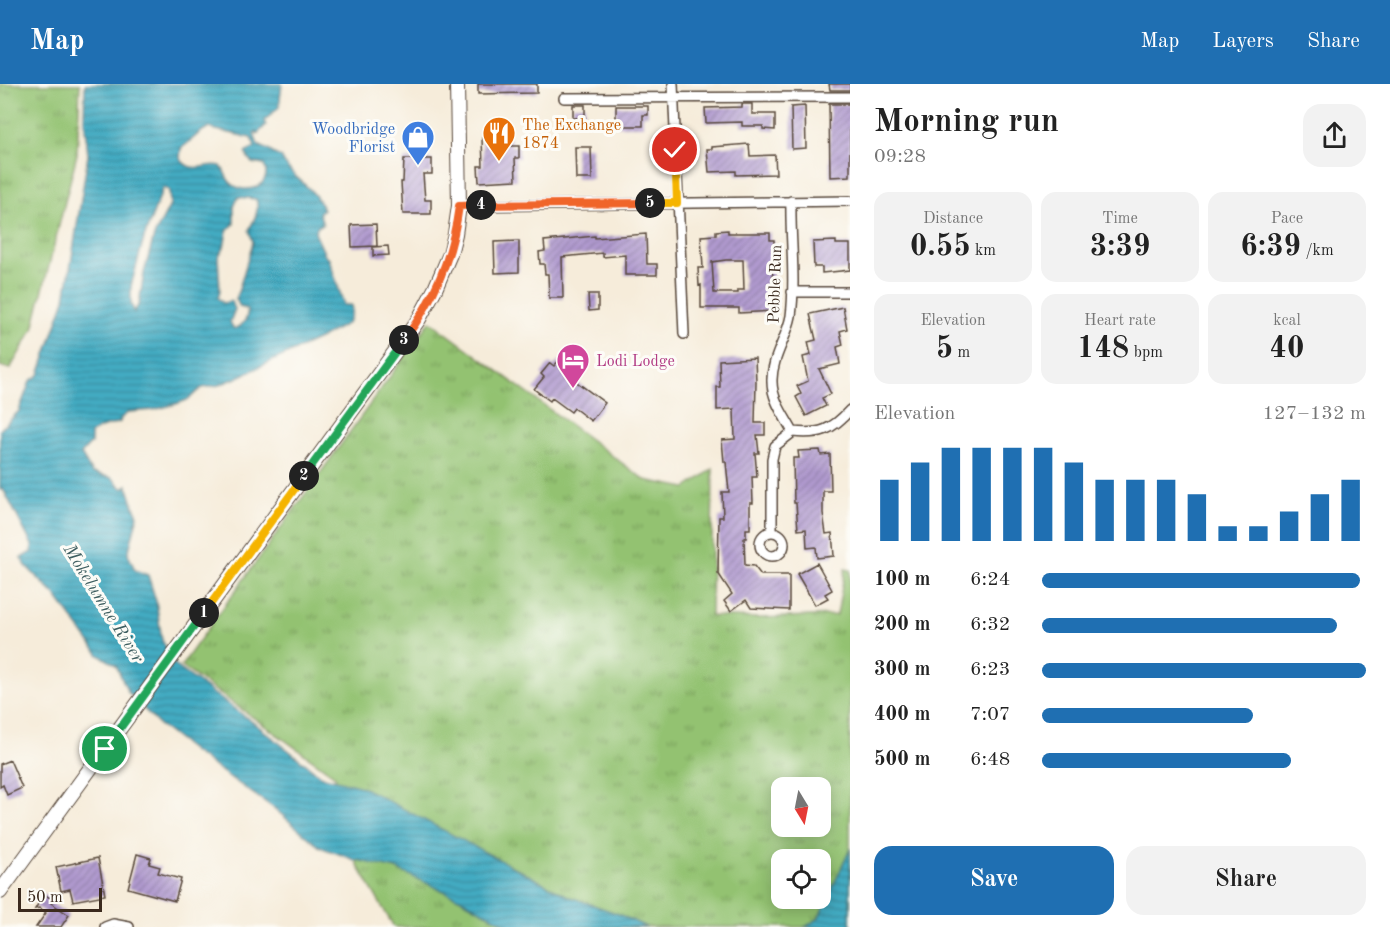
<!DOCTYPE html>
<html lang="en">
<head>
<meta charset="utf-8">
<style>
	body { margin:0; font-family:"Old Standard TT",serif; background:#f2f2f2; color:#222; height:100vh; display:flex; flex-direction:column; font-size:22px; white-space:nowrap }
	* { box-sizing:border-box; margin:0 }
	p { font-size:20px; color:#767676 }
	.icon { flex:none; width:33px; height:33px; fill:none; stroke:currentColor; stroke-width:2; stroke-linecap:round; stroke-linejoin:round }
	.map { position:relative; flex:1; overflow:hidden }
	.sheet { display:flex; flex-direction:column; background:#fff; width:540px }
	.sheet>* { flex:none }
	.needle { width:39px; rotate:170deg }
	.controls { position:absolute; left:771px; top:693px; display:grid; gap:12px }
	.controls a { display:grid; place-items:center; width:60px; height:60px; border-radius:12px; background:#fff; box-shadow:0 3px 15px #0003; font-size:30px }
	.scale { position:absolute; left:18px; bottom:15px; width:84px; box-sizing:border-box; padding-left:6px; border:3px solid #3b2a1e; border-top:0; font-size:16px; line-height:21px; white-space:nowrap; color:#3b2a1e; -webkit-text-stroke:4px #fdfcf7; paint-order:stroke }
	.pin { position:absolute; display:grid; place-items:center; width:51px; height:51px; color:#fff; margin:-26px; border:3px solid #fff; border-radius:50%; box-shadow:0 2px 6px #0007 }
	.km { position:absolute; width:30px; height:30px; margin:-15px; border-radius:50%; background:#222; color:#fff; font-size:16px; line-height:30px; text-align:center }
	.round { display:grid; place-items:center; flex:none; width:63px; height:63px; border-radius:18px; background:#f2f2f2 }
	.overview { display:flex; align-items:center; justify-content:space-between; height:102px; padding:0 24px }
	h1 { font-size:33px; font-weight:700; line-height:45px }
	.figures { display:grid; grid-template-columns:repeat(3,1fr); gap:9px; height:102px; padding:6px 24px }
	.figures div { display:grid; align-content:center; border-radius:15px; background:#f2f2f2; text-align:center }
	.figures b { font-size:30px; font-weight:700 }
	.figures small { font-size:16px; font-weight:400 }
	.figures p { font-size:16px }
	.chart { height:168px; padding:12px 24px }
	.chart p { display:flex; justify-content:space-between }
	.chart svg { width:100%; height:108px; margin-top:6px; stroke:#1f6fb2; stroke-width:6 }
	.button { display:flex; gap:12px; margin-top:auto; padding:12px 24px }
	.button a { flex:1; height:69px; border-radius:18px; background:#1f6fb2; color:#fff; font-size:24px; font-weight:700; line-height:69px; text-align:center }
	.button a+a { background:#f2f2f2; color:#222 }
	ul { padding:0 24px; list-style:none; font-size:20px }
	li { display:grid; grid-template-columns:96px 72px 1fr; align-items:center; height:45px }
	li i { height:15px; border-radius:8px; background:#1f6fb2 }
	header { display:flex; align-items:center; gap:36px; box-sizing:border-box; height:84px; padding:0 30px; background:#1f6fb2; color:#fff }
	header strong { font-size:28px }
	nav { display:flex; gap:33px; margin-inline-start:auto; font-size:21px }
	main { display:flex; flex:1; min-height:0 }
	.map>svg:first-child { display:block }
</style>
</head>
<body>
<header>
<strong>Map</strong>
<nav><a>Map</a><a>Layers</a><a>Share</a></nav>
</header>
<main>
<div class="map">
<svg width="850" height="843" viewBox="0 0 850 843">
	<defs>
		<pattern id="grass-tufts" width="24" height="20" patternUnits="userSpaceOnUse" patternTransform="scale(1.5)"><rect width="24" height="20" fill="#93c271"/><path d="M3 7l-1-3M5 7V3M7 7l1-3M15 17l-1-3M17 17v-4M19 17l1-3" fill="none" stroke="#799e5c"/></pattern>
		<pattern id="water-rules" width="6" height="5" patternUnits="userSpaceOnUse" patternTransform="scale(1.5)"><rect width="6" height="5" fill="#43abc2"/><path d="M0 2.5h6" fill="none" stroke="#398b9d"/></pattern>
		<pattern id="building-hatch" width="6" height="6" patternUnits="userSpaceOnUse" patternTransform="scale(1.5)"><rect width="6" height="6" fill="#b09acf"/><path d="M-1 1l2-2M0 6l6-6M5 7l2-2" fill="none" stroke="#907ea7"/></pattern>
	</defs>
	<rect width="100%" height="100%" fill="#fdfcf7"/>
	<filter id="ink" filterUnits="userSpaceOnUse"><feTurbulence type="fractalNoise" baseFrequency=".0167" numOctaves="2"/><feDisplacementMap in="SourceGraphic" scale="12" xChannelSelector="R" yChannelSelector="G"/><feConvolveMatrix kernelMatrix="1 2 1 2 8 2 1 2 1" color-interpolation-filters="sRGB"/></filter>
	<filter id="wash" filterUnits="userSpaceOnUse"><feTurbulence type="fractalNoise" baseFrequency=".008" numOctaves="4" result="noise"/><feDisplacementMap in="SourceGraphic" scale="24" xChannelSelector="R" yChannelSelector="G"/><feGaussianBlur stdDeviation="1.35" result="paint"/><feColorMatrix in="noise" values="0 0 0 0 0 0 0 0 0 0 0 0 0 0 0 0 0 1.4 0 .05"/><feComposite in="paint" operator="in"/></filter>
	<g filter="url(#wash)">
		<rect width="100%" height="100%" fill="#f6ecda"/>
		<path fill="url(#grass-tufts)" stroke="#677648" stroke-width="1.5" fill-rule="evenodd" d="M0,0H80L77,70L33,245L10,285L0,282Z
			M430,237L645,396L686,404L713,385L711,532L759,534L837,531L845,485L850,486V843H394L358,782L335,692L181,582ZM782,704H820V742H782ZM782,776H820V814H782Z"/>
		<path fill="url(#water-rules)" stroke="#3f6a70" stroke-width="1.5" fill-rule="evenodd" d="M85,0H282L279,23L264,37L266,41L257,50L256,47L254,50L258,61C269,65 271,70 281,73C292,96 314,101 323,126L319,128L323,140L317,143L315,149L325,171L329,175L344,221H351L352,227L348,239L321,254L236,294L219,301L202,304L187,316L176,320L153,326L129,328L121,334L120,338C109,343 101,341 91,350V359L81,370L92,389L112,394L123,405L127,401L134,423L138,431L128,470L135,486L148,491L156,517L162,556L176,582L258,642L321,692L362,703L570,813L616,829L646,843H511L461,815L396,785L357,776L354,777L353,775L320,763L275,725L195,669L158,640L128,608L116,581L99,571L55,511L27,483L21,474L32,468V461L3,405L0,406V346L19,327L30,297L39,291L65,215L72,173L88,71L84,34ZM208,44L251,54L255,63L245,69L252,79L264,81C274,101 245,113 231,99C226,95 225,87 221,82C205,78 191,92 180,74L181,64C192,58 197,48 208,44ZM163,104L169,106L170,121L154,152L144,189L139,220L134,228L131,219V202L144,154ZM238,113L256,115C260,126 254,136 249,146L253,158L236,215L240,223L247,225C249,235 243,241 234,245L230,238L235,225L231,217L223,219L218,214L220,207L218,173L224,163L227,147L234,140V123Z
			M850,765V843H805L818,835Z"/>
		<g id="blocks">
			<path fill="url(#building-hatch)" fill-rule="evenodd" d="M478,0H537V9L478,10Z
				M829,0H850V6H830Z
				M742,20H752V30H775V46L763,45V42H742V38L706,39L705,24L742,23Z
				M829,20H850V92L830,93Z
				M573,21H585V34H573Z
				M616,22H648V31H643V42H616Z
				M805,22L806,64L792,65L791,23Z
				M510,53L511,62H519V74H515L516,96L479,98L478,82H483L482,54Z
				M749,60L750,72L775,71L776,90L736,91V87L709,88L707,65H712V63Z
				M575,63H591L592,95H576Z
				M404,75H432V90H423L425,116H431V130H403L401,98H403Z
				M376,140L377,162L352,163L351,141Z
				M728,146V149H770V156H774V176H772L774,227L739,229V224H701V201L699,202L698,184H703L701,152L716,151V147ZM726,176H743L744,206H738V209H714L712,178Z
				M646,150L647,180H657V191H625V171L603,173V169L562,173L563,214H549L548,190H545L544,180H540L539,168L545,167L544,157L595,152V154Z
				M519,157V188L495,189L494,158Z
				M836,157V160H850V186L822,189V183H814L813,158Z
				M388,162L389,171L373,172V163Z
				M588,210H598V226L589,227Z
				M843,223L847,245L840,247L843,261L837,263L840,280L819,285L831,310L822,314L826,322L806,332L796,313L801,310L797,302L808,297L803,273L811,271L808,258L816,256L810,230Z
				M755,274L756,298L755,339H765V351H757L759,369H755L757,393H752L753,419H750V445H746V454H744L745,481L754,482L761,491H789V526L751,524L746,516L731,527L724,517L732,510L718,489L719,433H723L722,408H729L726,378H724L722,356L735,355L734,325L717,326V303H720L719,276Z
				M559,276L574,288L570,293L605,319L591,337L574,324L571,328L552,314L550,317L534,305L544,293L541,290L550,279L554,282Z
				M820,366L821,371L830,370L831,407H823V429L826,450L832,449L834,472L817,474L816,463L807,464L806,445L798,446L796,419H794L793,374H799L798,367Z
				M817,479L832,506L825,510L828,514L815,521L797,490Z
				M10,676L22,704L7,711L3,701L0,703V680Z
				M137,770L151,774L149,780L160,783L158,789L181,795L175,817L128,804Z
				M98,774L105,811L73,817L70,805L61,807L56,783Z
				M44,810L53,816L51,819L69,831L61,843H36L46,829L39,824L35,825Z"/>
		</g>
	</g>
	<g filter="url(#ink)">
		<use href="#blocks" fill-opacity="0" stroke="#57473a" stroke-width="1.5"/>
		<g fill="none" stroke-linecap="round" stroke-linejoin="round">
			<defs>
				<path id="street" d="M673,0L684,250
					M564,14L850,13
					M791,117C790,155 796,195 791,232C787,254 771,275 772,298C772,316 785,333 793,348
					M459,122L850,117
					M792,208H850
					M793,348C820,351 832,346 850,326
					M772,447V375L775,362L793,348
					M760 460a12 12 0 1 1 24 0a12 12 0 1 1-24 0Z
					M105,843L113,840L129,843"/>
				<path id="secondary" d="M0,808L419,235L435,205L450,170L455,150L459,122L457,0"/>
			</defs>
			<use href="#street" stroke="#57473a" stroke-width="12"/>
			<use href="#secondary" stroke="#57473a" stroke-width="16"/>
			<use href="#street" stroke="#fff" stroke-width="9"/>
			<use href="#secondary" stroke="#fff" stroke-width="14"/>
		</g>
	</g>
	<g fill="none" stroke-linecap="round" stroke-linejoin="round" filter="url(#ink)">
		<defs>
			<path id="split-1" d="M105,665L204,529"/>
			<path id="split-2" d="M204,529L304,392"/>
			<path id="split-3" d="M304,392L404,256"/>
			<path id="split-4" d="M404,256C435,214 452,174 459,122L481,121"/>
			<path id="split-5" d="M481,121L650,119"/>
			<path id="split-6" d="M650,119H677L675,66"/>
		</defs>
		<use href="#split-1" stroke="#fff" stroke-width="12"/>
		<use href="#split-2" stroke="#fff" stroke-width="12"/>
		<use href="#split-3" stroke="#fff" stroke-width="12"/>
		<use href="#split-4" stroke="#fff" stroke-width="12"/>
		<use href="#split-5" stroke="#fff" stroke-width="12"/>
		<use href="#split-6" stroke="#fff" stroke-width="12"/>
		<use href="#split-1" stroke="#22a559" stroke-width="8"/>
		<use href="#split-2" stroke="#f5b400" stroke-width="8"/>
		<use href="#split-3" stroke="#22a559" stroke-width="8"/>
		<use href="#split-4" stroke="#f0652b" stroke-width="8"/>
		<use href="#split-5" stroke="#f0652b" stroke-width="8"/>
		<use href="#split-6" stroke="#f5b400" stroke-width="8"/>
	</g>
	<defs>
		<symbol id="restaurant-pin" viewBox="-11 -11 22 30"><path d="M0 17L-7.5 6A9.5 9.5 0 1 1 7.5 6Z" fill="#e8710a" stroke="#fdfcf7"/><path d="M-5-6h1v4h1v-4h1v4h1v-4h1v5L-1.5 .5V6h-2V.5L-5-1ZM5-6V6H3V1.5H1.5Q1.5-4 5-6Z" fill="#fff"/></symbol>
		<symbol id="shop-pin" viewBox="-11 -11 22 30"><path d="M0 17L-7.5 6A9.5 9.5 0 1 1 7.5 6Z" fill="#3f7fe0" stroke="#fdfcf7"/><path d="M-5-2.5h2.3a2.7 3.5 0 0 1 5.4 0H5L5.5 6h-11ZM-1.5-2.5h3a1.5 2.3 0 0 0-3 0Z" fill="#fff"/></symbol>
		<symbol id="hotel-pin" viewBox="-11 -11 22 30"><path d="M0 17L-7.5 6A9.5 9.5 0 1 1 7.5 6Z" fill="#d1479c" stroke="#fdfcf7"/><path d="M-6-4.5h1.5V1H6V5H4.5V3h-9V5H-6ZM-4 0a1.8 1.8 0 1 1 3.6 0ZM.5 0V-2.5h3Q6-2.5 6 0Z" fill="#fff"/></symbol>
	</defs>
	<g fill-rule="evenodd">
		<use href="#restaurant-pin" x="480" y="30" width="38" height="52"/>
		<use href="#shop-pin" x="399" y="34" width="38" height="52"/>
		<use href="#hotel-pin" x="554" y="257" width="38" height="52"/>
	</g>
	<g text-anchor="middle" stroke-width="6" stroke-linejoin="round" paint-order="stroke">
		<g font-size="16" fill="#c56008" stroke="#fdfcf7" text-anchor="start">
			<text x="522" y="46">The Exchange<tspan x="522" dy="18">1874</tspan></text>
		</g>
		<g font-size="16" fill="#366cbe" stroke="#fdfcf7" text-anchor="end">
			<text x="395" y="50">Woodbridge<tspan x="395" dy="18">Florist</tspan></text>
		</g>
		<g font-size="16" fill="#3b2a1e" stroke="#fdfcf7">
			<text transform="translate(774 200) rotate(-88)" y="6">Pebble Run</text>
		</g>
		<g font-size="16" fill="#b23c85" stroke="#fdfcf7" text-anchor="start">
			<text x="596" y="282">Lodi Lodge</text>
		</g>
		<g font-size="18" font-style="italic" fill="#3e5e60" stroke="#fdfcf7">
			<text transform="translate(104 519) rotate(58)" y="6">Mokelumne River</text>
		</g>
	</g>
</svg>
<div class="controls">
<a><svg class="needle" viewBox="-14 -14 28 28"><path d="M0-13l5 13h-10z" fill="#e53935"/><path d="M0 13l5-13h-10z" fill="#767676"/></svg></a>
<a><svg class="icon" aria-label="locate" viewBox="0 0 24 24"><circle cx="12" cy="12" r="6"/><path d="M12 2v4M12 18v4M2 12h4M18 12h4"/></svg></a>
</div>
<div class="scale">50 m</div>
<div class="pin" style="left:105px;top:665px;background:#1e9e55"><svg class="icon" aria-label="arrive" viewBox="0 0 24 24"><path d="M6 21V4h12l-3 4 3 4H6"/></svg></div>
<div class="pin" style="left:675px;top:66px;background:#d93025"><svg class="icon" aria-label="check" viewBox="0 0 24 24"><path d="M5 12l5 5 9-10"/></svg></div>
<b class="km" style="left:204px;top:529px">1</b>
<b class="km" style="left:304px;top:392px">2</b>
<b class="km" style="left:404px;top:256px">3</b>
<b class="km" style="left:481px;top:121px">4</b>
<b class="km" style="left:650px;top:119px">5</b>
</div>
<section class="sheet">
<div class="overview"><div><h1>Morning run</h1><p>09:28</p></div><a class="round"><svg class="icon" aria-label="share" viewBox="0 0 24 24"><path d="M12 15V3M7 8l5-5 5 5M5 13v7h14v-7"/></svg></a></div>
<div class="figures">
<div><p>Distance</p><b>0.55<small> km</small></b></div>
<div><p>Time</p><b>3:39</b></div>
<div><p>Pace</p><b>6:39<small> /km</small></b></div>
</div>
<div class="figures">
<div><p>Elevation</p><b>5<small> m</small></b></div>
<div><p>Heart rate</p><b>148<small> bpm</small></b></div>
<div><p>kcal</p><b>40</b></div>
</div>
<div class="chart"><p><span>Elevation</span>127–132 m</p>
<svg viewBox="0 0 160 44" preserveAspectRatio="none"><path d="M5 44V19M15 44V12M25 44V6M35 44V6M45 44V6M55 44V6M65 44V12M75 44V19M85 44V19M95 44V19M105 44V25M115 44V38M125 44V38M135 44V32M145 44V25M155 44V19"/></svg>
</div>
<ul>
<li><b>100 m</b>6:24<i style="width:98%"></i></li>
<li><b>200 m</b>6:32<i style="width:91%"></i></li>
<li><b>300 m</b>6:23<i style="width:100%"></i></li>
<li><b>400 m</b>7:07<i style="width:65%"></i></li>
<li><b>500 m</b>6:48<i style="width:77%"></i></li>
</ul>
<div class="button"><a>Save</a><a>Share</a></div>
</section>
</main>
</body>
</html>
